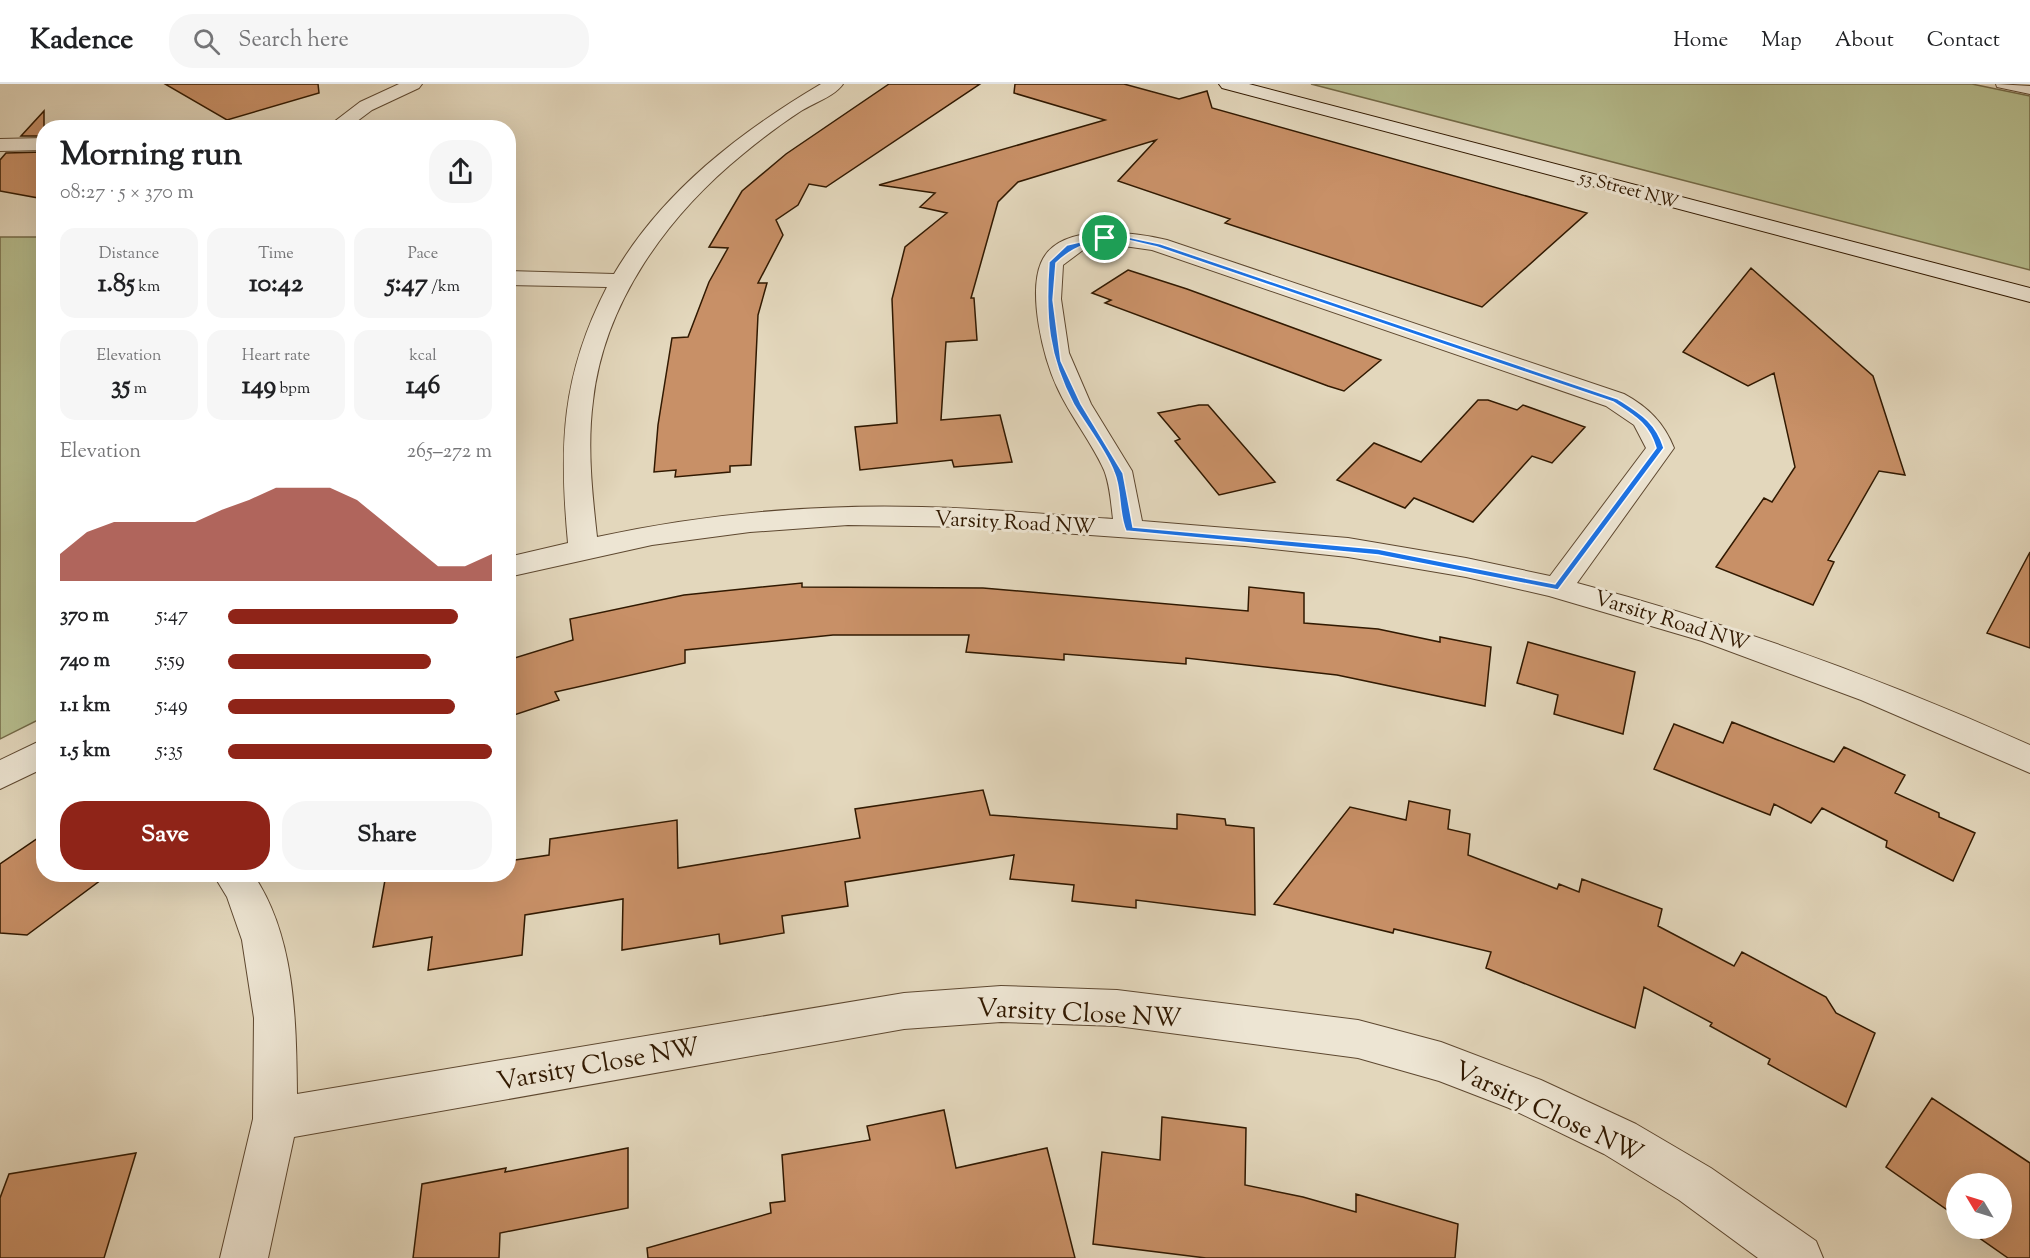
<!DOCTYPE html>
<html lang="en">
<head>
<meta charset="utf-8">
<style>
	body { margin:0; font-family:"Sorts Mill Goudy",serif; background:#f6f6f6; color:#202124; height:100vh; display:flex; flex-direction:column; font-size:22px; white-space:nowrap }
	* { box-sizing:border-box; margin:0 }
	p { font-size:20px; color:#757577 }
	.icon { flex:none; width:33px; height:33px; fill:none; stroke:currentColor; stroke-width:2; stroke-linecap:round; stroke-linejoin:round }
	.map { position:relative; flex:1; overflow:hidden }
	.panel { position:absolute; left:36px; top:36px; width:480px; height:762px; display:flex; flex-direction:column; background:#fff; border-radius:24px; box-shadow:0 6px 24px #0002 }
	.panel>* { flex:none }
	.needle { width:39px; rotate:308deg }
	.tools { position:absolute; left:1946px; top:1089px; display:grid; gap:12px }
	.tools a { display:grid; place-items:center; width:66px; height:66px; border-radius:50%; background:#fff; box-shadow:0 6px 24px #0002; font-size:30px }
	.pin { position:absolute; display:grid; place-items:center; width:51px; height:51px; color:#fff; margin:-26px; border:3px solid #fff; border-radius:50%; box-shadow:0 2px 6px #0007 }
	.round { display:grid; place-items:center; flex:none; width:63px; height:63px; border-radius:24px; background:#f6f6f6 }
	.summary { display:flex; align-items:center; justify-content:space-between; height:102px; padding:0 24px }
	h1 { font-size:33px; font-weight:700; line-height:45px }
	.stats { display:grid; grid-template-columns:repeat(3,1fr); gap:9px; height:102px; padding:6px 24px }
	.stats div { display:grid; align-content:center; border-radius:15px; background:#f6f6f6; text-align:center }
	.stats b { font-size:26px; font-weight:700 }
	.stats small { font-size:16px; font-weight:400 }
	.stats p { font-size:16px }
	.chart { height:168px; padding:12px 24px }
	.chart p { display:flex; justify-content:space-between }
	.chart svg { width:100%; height:108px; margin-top:6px; fill:#8f2418; opacity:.7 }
	.button { display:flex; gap:12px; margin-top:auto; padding:12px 24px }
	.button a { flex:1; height:69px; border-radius:24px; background:#8f2418; color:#fff; font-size:24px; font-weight:700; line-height:69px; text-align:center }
	.button a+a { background:#f6f6f6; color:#202124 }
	ul { padding:0 24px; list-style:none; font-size:20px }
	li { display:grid; grid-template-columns:96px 72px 1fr; align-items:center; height:45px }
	li i { height:15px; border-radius:8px; background:#8f2418 }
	header { display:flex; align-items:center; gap:36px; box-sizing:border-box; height:84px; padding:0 30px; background:#fff; border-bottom:2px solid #e0e0e0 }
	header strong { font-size:28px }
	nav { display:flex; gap:33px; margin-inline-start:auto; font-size:21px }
	.search { width:420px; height:54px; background:#f6f6f6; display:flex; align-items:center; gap:15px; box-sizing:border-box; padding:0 21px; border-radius:24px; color:#757577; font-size:22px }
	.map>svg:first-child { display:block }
</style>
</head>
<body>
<header>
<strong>Kadence</strong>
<div class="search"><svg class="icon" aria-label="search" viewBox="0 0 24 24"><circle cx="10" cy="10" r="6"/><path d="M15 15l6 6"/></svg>Search here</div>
<nav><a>Home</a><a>Map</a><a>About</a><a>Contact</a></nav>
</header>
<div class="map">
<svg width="2030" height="1174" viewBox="0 0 2030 1174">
	<rect width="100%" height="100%" fill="#e3d7bc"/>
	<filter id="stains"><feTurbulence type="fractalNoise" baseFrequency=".00333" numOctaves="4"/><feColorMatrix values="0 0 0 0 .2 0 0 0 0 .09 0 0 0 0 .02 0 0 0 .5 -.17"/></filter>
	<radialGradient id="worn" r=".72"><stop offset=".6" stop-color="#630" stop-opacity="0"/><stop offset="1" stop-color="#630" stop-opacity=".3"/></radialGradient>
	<path fill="#b6bd8e" stroke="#746b48" stroke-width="1.5" d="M1311,0H1972L2030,12V186Z
		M0,153H43L44,633L0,655Z"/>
	<path fill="#c89067" stroke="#311901" stroke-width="1.5" d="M165,0H318L319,9L227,36Z
		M889,0H980L826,103L809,100L798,121L776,136L783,151L758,199H767L758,231L751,381L730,382V388L675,393L676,386L654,388L658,341L672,254L688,253L709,198L728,164L709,163L742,107L786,70Z
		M1015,0H1124L1179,15L1207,7L1212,24L1587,129L1482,223L1225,139L1230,135L1118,97L1156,56L1018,98L998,118L971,214H974L977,256L946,258L941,336L1000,331L1012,378L954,383L952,376L860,386L855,343L897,339L892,215L905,163L947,129L920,123L935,109L879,101L1105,36L1014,9Z
		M44,27V52H21Z
		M44,68V115L0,107V76L6,69Z
		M1751,184L1873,292L1905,391L1879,387L1828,476L1834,478L1813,521L1716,483L1764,414L1772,418L1795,383L1774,289L1748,302L1683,268Z
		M1128,186L1187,205L1381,276L1344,307L1328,302L1105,219L1111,216L1092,209Z
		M1478,316H1488L1517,326L1523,321L1585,343L1552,379L1532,372L1473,438L1414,414L1405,424L1337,396L1374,359L1421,378Z
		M1199,321H1208L1275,398L1219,411L1175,357L1180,355L1158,329Z
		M2030,468V564L1987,549Z
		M802,499V503L983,504L1248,527L1249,503L1304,509V539L1378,545L1440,558V553L1491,563L1485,622L1337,591L1186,574V580L1064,570V576L966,568L969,551H833L685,566V579L555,608L559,616L508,633V576L573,556L570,535L684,511Z
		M1528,558L1635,588L1623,650L1554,630L1558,611L1517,599Z
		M1732,638L1834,678L1844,663L1905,691L1895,709L1939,729V733L1975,749L1953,797L1886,763L1887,757L1822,724L1811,739L1774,720L1770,731L1654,685L1674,640L1723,659Z
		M983,706L990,731L1177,745V730L1225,735L1226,741L1254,744L1255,831L1136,816V824L1072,817L1074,801L1010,795L1014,771L845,798L848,822L782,832L784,849L720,860L719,850L622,866L623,815L525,831L522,871L428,886L432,853L373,863L385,796L422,790H508V777L549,771L550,755L677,736L678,784L860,754L855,725Z
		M1409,717L1450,726L1448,745L1470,750L1468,771L1557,805L1559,800L1579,808L1582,795L1662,825L1658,842L1734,882L1742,868L1826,913L1836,929L1875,949L1846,1023L1768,980L1770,975L1710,942L1712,939L1644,903L1635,944L1486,884L1491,868L1394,845L1393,849L1274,820L1350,723L1406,736Z
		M44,750V790H109L27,851L0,849V780Z
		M1932,1014L2030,1079V1174H2008L1968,1146L2001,1144V1100H1956V1132L1886,1083Z
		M944,1026L956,1084L1047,1064L1075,1174H648L647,1164L771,1129L770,1119L785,1117L782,1071L870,1056L867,1042Z
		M1162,1033L1246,1044L1245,1101L1303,1113L1356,1128V1110L1458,1140L1455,1174H1206L1093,1160L1102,1068L1160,1076Z
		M628,1064V1124L500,1149L499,1174H413L422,1100L506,1084L505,1088Z
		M136,1069L104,1174H0V1114L9,1090Z"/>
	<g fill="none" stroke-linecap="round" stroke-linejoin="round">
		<defs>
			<path id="lane" d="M1996,0L2030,2V10L1997,3Z"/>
			<path id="street" d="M399,0H422L419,4L372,26L348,44H326L360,18Z
				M821,0H843C835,12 814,19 801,27C781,40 761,55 743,70C668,131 604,218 593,317C587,362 592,408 597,453C703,430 814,420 922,423C986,424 1049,431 1113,435C1111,419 1110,401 1104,386C1091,357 1070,332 1057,303C1043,273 1028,210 1041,179C1058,137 1134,148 1167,156L1624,310C1648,323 1664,339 1674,364L1577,499C1733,540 1883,595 2030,661V689L1861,616L1702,557L1549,512L1466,493L1348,473L1245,462L976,443L848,441L750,448L652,461L508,493V473L568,459C559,362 561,292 607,203L508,201V187L614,190C663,107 740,48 821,0ZM1117,161L1152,166L1606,322L1634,341L1646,364L1550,492L1466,474L1348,454L1142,437L1132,387L1091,320L1069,269L1061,215L1063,181L1083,166Z
				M44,54V66L0,67V55Z
				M44,655V684L0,705V676Z
				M213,790H253C296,853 296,938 297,1010L904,909L1001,902L1117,906L1358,936L1441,958L1541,996L1636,1040L1711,1084L1816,1157L1823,1174H1758L1679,1116L1604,1070L1509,1024L1439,997L1358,974L1117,942L1001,938L904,945L294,1053L268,1174H220L253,1035L254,934L242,856L227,813Z"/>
			<path id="secondary" d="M1219,0H1249L2030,204V218L1222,4Z"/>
		</defs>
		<use href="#lane" stroke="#5e4830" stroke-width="2"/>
		<use href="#street" stroke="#5e4830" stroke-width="2"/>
		<use href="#secondary" stroke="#311901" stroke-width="2"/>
		<use href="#lane" fill="#ede5d3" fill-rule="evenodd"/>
		<use href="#street" fill="#ede5d3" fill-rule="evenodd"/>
		<use href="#secondary" fill="#ede5d3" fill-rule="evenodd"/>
	</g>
	<path fill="#1a73e8" stroke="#fff" stroke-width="1.5" fill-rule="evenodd" d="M1105,152H1123L1161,160L1618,315C1640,329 1656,338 1664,364L1558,506L1378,471L1126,447C1118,429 1122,406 1114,388C1105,365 1087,343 1074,321C1048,272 1045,233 1049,178L1067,161ZM1123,155L1157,163L1613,318C1633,331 1649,339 1656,364L1555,500L1378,465L1133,443L1123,389L1081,320L1061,277L1053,216L1056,179C1076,160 1095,156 1123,155Z"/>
	<g text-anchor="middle" stroke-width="6" stroke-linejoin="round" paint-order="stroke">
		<g font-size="18" fill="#311901" stroke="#ede5d3">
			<text transform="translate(1629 105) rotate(15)" y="6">53 Street NW</text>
		</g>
		<g font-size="21" fill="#311901" stroke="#ede5d3">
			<text transform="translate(1015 438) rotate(3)" y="7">Varsity Road NW</text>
			<text transform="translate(1672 536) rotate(17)" y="7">Varsity Road NW</text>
		</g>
		<g font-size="26" fill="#311901" stroke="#ede5d3">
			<text transform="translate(1079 928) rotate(3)" y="9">Varsity Close NW</text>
			<text transform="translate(598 979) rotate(-10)" y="9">Varsity Close NW</text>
			<text transform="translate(1549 1027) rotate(25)" y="9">Varsity Close NW</text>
		</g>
	</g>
	<rect width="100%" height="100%" filter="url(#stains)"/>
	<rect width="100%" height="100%" fill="url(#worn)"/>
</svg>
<div class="tools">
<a><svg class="needle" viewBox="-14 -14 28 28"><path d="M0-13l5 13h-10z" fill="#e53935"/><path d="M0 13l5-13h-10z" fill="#757577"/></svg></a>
</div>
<div class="pin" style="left:1105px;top:154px;background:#1e9e55"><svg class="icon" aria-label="arrive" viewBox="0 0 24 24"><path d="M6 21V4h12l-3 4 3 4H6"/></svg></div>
<section class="panel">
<div class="summary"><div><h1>Morning run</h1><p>08:27 · 5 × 370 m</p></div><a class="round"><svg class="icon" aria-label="share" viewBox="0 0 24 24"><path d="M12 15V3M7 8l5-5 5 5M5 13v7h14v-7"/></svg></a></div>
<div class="stats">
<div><p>Distance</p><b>1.85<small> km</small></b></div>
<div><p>Time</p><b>10:42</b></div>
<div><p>Pace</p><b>5:47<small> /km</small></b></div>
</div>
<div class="stats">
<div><p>Elevation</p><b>35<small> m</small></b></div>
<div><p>Heart rate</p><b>149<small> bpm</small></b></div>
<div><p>kcal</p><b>146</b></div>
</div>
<div class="chart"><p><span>Elevation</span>265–272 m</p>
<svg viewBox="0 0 160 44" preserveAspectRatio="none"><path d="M0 44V33L10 24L20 20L30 20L40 20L50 20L60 15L70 11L80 6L90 6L100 6L110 11L120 20L130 29L140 38L150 38L160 33V44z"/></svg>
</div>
<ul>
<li><b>370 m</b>5:47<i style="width:87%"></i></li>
<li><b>740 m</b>5:59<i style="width:77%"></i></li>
<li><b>1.1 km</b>5:49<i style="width:86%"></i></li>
<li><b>1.5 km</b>5:35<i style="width:100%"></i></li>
</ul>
<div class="button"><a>Save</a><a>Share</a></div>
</section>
</div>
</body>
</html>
